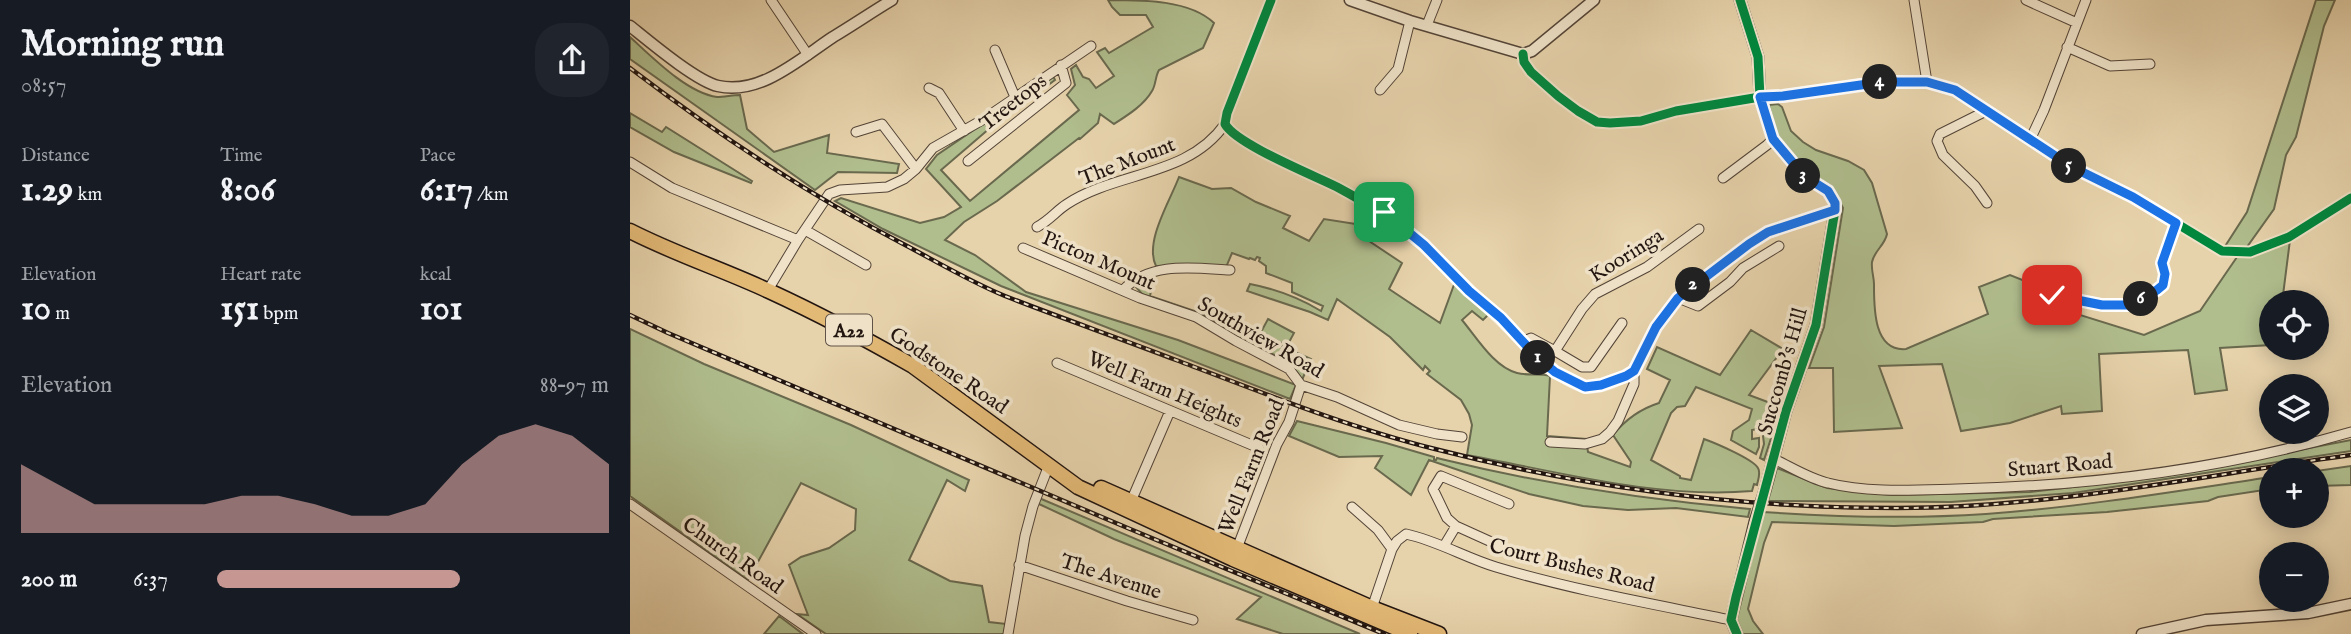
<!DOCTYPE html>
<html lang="en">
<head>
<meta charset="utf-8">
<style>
	body { margin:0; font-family:"IM FELL English",serif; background:#20242c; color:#f1f3f6; height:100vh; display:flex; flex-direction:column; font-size:26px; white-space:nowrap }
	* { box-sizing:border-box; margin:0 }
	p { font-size:23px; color:#9ea1a6 }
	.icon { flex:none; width:38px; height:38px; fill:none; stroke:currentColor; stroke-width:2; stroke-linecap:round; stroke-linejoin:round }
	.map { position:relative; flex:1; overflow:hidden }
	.panel { display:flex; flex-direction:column; background:#171b24; width:630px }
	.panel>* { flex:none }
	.controls { position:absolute; left:1629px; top:290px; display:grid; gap:14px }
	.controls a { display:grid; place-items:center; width:70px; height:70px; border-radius:50%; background:#171b24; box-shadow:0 4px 18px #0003; font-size:35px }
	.pin { position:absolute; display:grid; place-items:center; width:60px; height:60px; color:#fff; margin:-30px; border-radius:14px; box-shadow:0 4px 10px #0006 }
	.km { position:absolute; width:35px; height:35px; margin:-18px; border-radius:50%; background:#222; color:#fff; font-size:19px; line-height:35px; text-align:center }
	.round { display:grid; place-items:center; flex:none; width:74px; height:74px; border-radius:28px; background:#20242c }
	.head { display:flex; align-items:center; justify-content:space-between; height:119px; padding:0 21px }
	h1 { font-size:38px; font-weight:800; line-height:52px }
	.stats { display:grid; grid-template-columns:repeat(3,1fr); gap:10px; height:119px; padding:7px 21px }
	.stats div { display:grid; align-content:center }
	.stats b { font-size:35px; font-weight:800 }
	.stats small { font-size:19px; font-weight:400 }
	.stats p { font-size:19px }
	.chart { height:196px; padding:14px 21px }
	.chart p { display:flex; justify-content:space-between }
	.chart svg { width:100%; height:126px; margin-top:7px; fill:#c59692; opacity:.7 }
	ul { padding:0 21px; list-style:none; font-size:23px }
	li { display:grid; grid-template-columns:112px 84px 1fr; align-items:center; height:52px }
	li i { height:18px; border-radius:9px; background:#c59692 }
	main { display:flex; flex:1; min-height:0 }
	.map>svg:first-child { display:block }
</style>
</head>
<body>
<main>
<section class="panel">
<div class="head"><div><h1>Morning run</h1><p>08:57</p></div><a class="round"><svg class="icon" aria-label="share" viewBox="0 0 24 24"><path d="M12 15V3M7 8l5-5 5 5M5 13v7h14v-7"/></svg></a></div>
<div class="stats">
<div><p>Distance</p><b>1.29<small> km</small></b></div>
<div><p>Time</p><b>8:06</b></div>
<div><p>Pace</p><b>6:17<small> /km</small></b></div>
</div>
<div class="stats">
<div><p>Elevation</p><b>10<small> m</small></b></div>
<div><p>Heart rate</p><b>151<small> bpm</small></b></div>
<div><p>kcal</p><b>101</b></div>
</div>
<div class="chart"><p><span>Elevation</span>88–97 m</p>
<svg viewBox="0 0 160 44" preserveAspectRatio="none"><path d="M0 44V20L10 27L20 34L30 34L40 34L50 34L60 31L70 31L80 34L90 38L100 38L110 34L120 20L130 10L140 6L150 10L160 20V44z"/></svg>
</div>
<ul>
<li><b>200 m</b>6:37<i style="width:62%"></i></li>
</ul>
</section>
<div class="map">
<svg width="1721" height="634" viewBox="0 0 1721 634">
	<rect width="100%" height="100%" fill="#e6d2ab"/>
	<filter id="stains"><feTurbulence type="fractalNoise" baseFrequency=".00286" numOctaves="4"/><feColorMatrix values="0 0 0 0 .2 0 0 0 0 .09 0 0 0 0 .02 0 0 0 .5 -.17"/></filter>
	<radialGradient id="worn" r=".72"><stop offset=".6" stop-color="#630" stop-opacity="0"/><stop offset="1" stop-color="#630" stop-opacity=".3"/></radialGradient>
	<path fill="#b0bd8d" stroke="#69694e" stroke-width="2" d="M478,0C514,0 560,0 584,23L573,48L529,70C525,77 526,85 522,91C514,105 498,115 484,124L470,114L468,123L450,139L449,138L367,201L334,222L315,240L345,255L396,292L548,340L666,385L660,399L371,286L253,229L205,201L211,198L290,223L314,217L331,207L296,169L307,155L423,76L425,80L360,128L311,170L340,201L449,110L437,95L445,85L441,69L446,65L453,77L459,79L466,88L484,76L467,52L475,48L479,53L523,27L516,15H490L482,7Z
		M1686,0H1705L1694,26L1666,137L1656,155L1644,209L1617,247L1618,253L1622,255L1660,240L1652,303H1642L1641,345L1590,348L1597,390L1565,394L1558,350L1469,354L1472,411L1432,414L1431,406L1380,423L1331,431L1312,364L1249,366L1272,428L1204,432L1203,368H1179L1194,327L1213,208L1201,186L1177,171L1147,136L1139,105L1148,104L1152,107L1161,131L1173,142L1186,150L1218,161L1234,170L1242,183L1257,234C1255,245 1244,251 1242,262C1241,270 1244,277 1244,284C1244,306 1243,352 1276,349L1358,314L1349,287L1380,275L1395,281L1399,299L1514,335L1570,311L1607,257L1592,251L1617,212Z
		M0,37C22,57 57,93 87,97C94,97 103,95 110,95L117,129L144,152L199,135L197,153L269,164L267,173L208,172L185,190L0,59Z
		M0,113L32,132L36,127L122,181L121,183L44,152L0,127Z
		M549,177L582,189L601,188L626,202L660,216L653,228L679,241L694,219L732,225L738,228L733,237L772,263L759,289L810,323L825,282L858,315L853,320L842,311L832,320C847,338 864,367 887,373C898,376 910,373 920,376L917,436L956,439L958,452L1000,467L1001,462L983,435C995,420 1010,409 1029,403L1040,380L1017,369L1027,347L1090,375L1121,330L1153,349L1119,395L1151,407L1134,460L1130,458L1134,444L1132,428L1122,430V439L1129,438V447L1126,454L1101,440L1103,431L1119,420L1122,409L1066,387L1055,406L1047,407L1041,413L1021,460L1050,476V478L1061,480L1074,439C1085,443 1123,459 1128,468C1131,473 1128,480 1127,485L1124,484L1122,491C1027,499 930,472 837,455L842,425L839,414L831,400L797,374L800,371L795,366L793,370L760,337L707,299L698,320L680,312L617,291L620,284C646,289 668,297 691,311L693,306L662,292V283L636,273V266L629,261L630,258L627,257L625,260L620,258L619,259L602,253L597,265L595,267L526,266C514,242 540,201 549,177Z
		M524,276L520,296L576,315L597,329L601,330L603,324L681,359L672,380C661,357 626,348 604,335C593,328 583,320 571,315C552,307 532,301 513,295L504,285L506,282Z
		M638,319L664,333L657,346L631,332Z
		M0,329L74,364L221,425L339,480L335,491L317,480L279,560L320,581L352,586L359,622L377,624L374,634H196L167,614L178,615L159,565L171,557L199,548L225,530L226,509L171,483L118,580L0,496Z
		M667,421L756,443L804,457V460H806L807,458L811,459C913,484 1016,500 1120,509L1118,517L1046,508L998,510L953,506L899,494L799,460L781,495L745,468L752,456L709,457L659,436Z
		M1721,440V451L1443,493L1321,502L1138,501L1147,468L1197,488L1262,495L1400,492L1494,481L1612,461Z
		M1721,466V485L1687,486L1686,471Z
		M1641,477V489L1588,497L1578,501L1477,512L1363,519L1353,522L1264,526L1142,522L1134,543L1118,609L1123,621L1133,634H1112L1105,620L1133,512C1207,517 1282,519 1356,514C1452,507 1547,491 1641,477Z
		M409,498L730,634H653L607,619L631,597L484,539L409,504Z
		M149,616L173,634H134Z"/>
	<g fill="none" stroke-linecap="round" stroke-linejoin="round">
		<defs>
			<path id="minor" d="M141,0L178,55
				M641,0L597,113L595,124C606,144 683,175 707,187C731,200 754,213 776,229L925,372C934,377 946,386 956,387C971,389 992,379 1004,371
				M1284,0L1297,82
				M1396,0L1447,23
				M797,25L807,0
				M1437,47L1480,66L1520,64
				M365,50L385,97
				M893,54L894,62L901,72L928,96L948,111L967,122L980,123L1011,121L1046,111L1130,97L1153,96L1252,82H1297L1325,90L1442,167L1503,197L1592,251
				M299,88L309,93L334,131
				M750,90L768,69L780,21
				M1356,111L1310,134L1307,141L1313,155L1345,186L1357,203
				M226,132L252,124L286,169
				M1400,140L1414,110L1456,0
				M338,161L436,83L431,65
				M0,162L42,188L168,240
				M1093,178L1137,145L1143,139
				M407,227C421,219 426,211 437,204C487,171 558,177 595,124
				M175,230L236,265
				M393,248L510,298L566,317L606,341L659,369L671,385L707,397L769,425L807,434L832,437
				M138,290L168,240L199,194L210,190L257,187L274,179L286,169L303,148L354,119L461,46
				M493,290C521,261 563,268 600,270
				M1422,295C1445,299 1475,310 1499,305C1510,303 1524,292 1533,285L1535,274L1532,263L1546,223
				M1048,298L1068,306L1100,282L1113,268L1149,246
				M892,342L901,338L925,351L952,309L965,294L1017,267L1069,229
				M925,351L952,367H961L992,323
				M427,363L629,448
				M920,442L955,444L972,439L980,432L988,421L1004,384V371L1026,327L1048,298L1061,286L1138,232L1205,210
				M1144,459C1161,467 1180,479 1198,483C1237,493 1285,490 1326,489C1458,486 1593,469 1721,432
				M0,504L186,634
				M499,506L540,411
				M722,507L748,530L762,549
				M826,526L817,518L803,489L811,476L879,504
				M814,546L826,526L868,545
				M606,551L647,444L659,422L671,385
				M389,565L497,601L563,620
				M742,608L762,549L767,541L776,534C808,541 836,558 866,567C943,590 1023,604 1101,620
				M378,634L395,536L403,506L419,465"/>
			<path id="tertiary" d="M720,0L780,21L893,54L902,51L964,0
				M1110,0L1128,57L1130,97L1143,139L1174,176L1198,191L1205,203V210L1186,325L1156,411L1135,490
				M0,26C20,42 66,81 88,86C130,96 171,58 203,37C223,25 242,12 262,0
				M1107,634L1101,620L1125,521
				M1512,634L1576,620L1678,613L1721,604"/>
			<path id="trunk" d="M0,231C45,254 94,270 139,291C189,314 236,339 283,366L448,487L603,559L780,634
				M471,488L742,608L809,634"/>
		</defs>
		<use href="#minor" stroke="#534437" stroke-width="11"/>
		<use href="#tertiary" stroke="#534437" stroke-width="13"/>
		<use href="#trunk" stroke="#221510" stroke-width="17"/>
		<use href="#minor" stroke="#efe2c8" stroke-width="9"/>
		<use href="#tertiary" stroke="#efe2c8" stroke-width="10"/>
		<use href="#trunk" stroke="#e3b976" stroke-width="14"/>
		<defs>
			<path id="rail" d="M0,68C88,135 179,195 277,246C309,263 341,282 375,296C431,318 489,338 546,360C631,392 717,427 805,449C956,488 1111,508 1267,508C1421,508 1569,476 1721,455
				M0,315L38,333L500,529L754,634"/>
		</defs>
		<use href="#rail" stroke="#221510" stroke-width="4.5"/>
		<use href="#rail" stroke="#efe2c8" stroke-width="2" stroke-dasharray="5" stroke-linecap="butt"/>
		<defs>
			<path id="tertiary-bridge" d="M1125,521L1135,490"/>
		</defs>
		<use href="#tertiary-bridge" stroke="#534437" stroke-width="13" stroke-linecap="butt"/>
		<use href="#tertiary-bridge" stroke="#efe2c8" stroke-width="10"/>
		<defs>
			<path id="cycleway" d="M641,0L597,113L595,124C606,144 683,175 707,187C731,200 754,213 776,229L925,372C934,377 946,386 956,387C971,389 992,379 1004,371
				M893,54L894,62L901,72L928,96L948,111L967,122L980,123L1011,121L1046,111L1130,97L1153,96L1252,82H1297L1325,90L1442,167L1503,197L1592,251L1620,252L1659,237L1721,198
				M1107,634L1101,620L1106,597L1156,411L1186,325L1205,210V203L1198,191L1174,176L1143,139L1130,97L1128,57L1110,0"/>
		</defs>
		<use href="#cycleway" stroke="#efe2c8" stroke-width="13"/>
		<use href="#cycleway" stroke="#00873e" stroke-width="9"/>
	</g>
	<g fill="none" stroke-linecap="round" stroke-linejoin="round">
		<defs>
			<path id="route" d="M754,212L794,245L839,291L871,318L908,358L925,372L955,387L971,385L996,376L1004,371L1026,327L1048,298L1119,244L1138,232L1205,210V203L1198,191L1174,176L1143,139L1130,97L1153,96L1252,82H1297L1325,90L1442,167L1503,197L1546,223L1532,263L1535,274L1533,285L1527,290L1500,305H1472L1422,295"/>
		</defs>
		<use href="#route" stroke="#fff" stroke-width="14"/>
		<use href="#route" stroke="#1a73e8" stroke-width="9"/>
	</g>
	<g text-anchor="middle" stroke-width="7" stroke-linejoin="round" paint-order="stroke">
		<rect fill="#efe2c8" stroke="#605247" stroke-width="2" x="196" y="314.5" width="46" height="31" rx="5"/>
		<g font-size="19" font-weight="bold" fill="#221510">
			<text x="219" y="337">A22</text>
		</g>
		<g font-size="21" fill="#221510" stroke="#efe2c8">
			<text transform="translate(383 102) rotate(-38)" y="7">Treetops</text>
			<text transform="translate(497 161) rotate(-21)" y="7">The Mount</text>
			<text transform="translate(996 255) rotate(-32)" y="7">Kooringa</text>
			<text transform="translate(469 260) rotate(23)" y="7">Picton Mount</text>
			<text transform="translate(631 337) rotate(30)" y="7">Southview Road</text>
			<text transform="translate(319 370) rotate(34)" y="7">Godstone Road</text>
			<text transform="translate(1152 371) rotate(-74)" y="7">Succomb's Hill</text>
			<text transform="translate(535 389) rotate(23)" y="7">Well Farm Heights</text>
			<text transform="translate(1430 465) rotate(-5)" y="7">Stuart Road</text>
			<text transform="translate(621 466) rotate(-68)" y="7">Well Farm Road</text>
			<text transform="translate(103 555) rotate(35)" y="7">Church Road</text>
			<text transform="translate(942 565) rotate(14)" y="7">Court Bushes Road</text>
			<text transform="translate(481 576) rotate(18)" y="7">The Avenue</text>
		</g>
	</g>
	<rect width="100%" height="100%" filter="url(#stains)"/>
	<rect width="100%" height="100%" fill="url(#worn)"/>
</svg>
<div class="controls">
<a><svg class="icon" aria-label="locate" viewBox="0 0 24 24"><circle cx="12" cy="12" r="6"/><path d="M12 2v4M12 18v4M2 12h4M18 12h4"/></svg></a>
<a><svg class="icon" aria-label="layers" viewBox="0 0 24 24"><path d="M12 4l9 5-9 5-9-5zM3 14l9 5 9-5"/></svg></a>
<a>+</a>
<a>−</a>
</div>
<div class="pin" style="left:754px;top:212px;background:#1e9e55"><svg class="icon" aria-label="arrive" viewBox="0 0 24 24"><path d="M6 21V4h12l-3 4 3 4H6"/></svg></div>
<div class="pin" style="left:1422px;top:295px;background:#d93025"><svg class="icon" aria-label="check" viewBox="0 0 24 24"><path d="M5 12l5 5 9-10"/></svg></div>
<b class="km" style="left:908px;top:358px">1</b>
<b class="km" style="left:1063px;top:285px">2</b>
<b class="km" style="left:1173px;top:176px">3</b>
<b class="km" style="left:1250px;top:82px">4</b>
<b class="km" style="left:1439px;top:166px">5</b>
<b class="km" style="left:1511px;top:299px">6</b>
</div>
</main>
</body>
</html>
